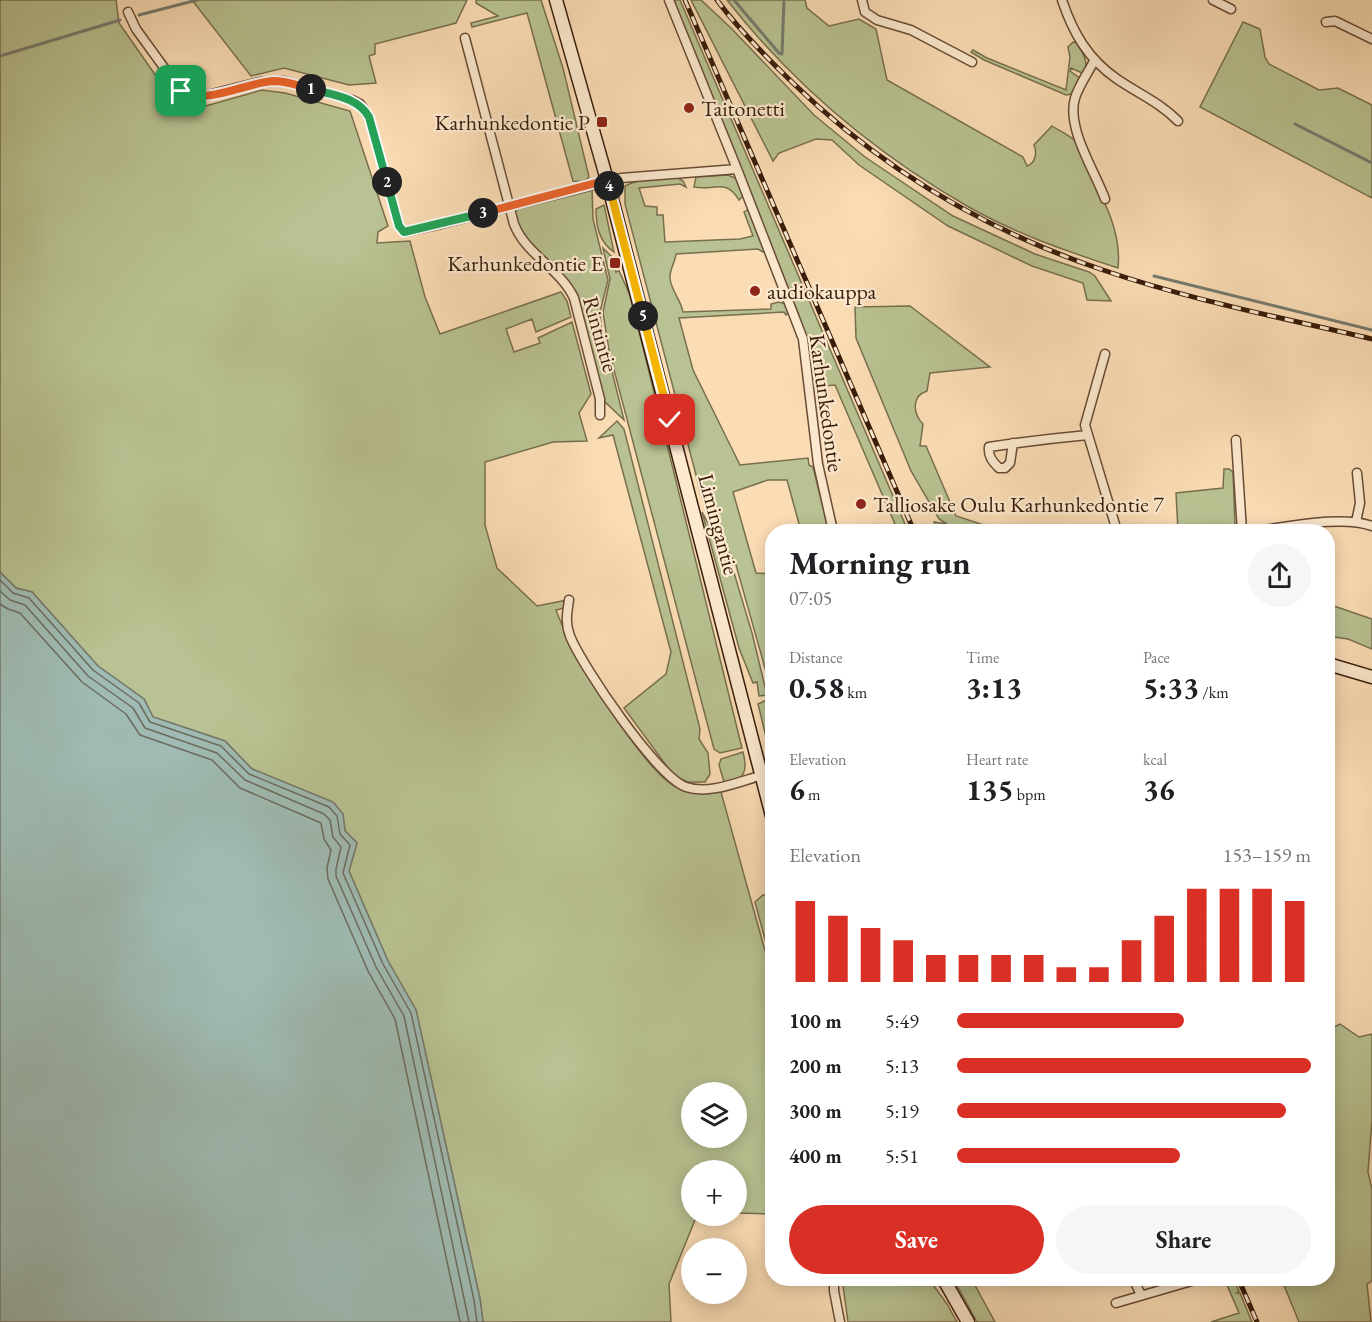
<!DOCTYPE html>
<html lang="en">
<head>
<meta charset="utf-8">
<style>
	body { margin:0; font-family:"EB Garamond",serif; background:#f6f6f6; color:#202124; height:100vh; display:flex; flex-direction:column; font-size:22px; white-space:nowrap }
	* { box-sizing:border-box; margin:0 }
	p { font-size:20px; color:#757577 }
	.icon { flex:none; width:33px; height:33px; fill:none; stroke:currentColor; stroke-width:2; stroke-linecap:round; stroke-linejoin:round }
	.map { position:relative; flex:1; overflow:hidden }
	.drawer { position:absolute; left:765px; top:524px; width:570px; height:762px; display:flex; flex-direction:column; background:#fff; border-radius:24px; box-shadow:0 3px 15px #0003 }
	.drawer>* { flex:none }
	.fabs { position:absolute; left:681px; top:1082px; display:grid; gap:12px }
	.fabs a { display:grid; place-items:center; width:66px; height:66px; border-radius:50%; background:#fff; box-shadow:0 3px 15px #0003; font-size:30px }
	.pin { position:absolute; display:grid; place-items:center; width:51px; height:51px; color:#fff; margin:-26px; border-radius:12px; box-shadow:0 3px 9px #0006 }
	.km { position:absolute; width:30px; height:30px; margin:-15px; border-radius:50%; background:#222; color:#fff; font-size:16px; line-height:30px; text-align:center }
	.round { display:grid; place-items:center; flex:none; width:63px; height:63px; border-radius:32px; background:#f6f6f6 }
	.summary { display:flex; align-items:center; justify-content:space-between; height:102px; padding:0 24px }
	h1 { font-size:33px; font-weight:700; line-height:45px }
	.figures { display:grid; grid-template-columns:repeat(3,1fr); gap:9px; height:102px; padding:6px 24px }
	.figures div { display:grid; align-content:center }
	.figures b { font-size:30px; font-weight:700 }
	.figures small { font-size:16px; font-weight:400 }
	.figures p { font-size:16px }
	.chart { height:168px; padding:12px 24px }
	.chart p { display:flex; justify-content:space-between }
	.chart svg { width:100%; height:108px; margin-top:6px; stroke:#d93025; stroke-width:6 }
	.button { display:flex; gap:12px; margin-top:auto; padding:12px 24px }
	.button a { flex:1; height:69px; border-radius:36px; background:#d93025; color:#fff; font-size:24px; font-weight:700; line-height:69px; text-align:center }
	.button a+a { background:#f6f6f6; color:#202124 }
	ul { padding:0 24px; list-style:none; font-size:20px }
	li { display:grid; grid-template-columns:96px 72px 1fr; align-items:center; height:45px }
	li i { height:15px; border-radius:8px; background:#d93025 }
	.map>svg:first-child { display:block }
</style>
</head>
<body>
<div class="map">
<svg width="1372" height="1322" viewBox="0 0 1372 1322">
	<rect width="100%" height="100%" fill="#fbddb5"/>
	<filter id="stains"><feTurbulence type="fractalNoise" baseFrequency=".00333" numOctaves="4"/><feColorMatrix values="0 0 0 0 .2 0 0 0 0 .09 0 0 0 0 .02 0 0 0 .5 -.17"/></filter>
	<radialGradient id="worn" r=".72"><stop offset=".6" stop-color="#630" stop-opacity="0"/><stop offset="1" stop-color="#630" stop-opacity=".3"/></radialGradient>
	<path fill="#b9c292" stroke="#786f4e" stroke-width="1.5" fill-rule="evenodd" d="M0,0H116L119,23L170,96L181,107L195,109L262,90L285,93L350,111L388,226L378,232L377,243L410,241L425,297L440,334L561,292L567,301L571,317L536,332L532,319L506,329L514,352L540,343L538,338L572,322L591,394L579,413L587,441L553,442L485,462V525L497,568L537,606L567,600L564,608L556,610C569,648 642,769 676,787C690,795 706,788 721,792L772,976V1165L766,1164L770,1190H772V1214L737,1213L736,1170H692V1215H697L669,1284L671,1322H483L480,1299L416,1010L388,961L349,871L357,843L345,831L343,814L333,802L252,769L225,741L153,717L144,699L98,666L32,592L16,588L0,572ZM692,1092H736V1137H692Z
		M192,0H467L456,23L375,44V54L369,56L376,83L349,85L284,68L251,76Z
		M476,0H541L563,68L589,177C586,182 579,182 573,181L527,13L472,27L471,23L498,16L476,3Z
		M673,0H680L908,531H898L835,385L813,387L806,338L798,313Z
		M691,0H701L731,28L814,115L865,157L953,216L1035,254L1089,272L1095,276L1111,301L1087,300L1083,283L1032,266L948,226L859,165L832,140L816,139L779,153L773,161Z
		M727,0H805L807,8L829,26L859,19L876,29L887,80L1023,157L1027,166C1036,163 1037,152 1034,145L1052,126C1058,130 1071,136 1075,141C1080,149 1083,159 1087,167C1103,198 1122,232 1118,268C1066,251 1014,233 967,206C875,153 792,83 727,0Z
		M1243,22L1260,29L1265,57L1269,64L1319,90L1338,88L1372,105V198L1200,107Z
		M1073,42L1077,43C1083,54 1089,61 1084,73H1082L1071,68L1070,71L1081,79L1071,94L1066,95L984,60L971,52L973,50L987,58L1066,90L1070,57L1068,47Z
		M728,175L737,179L744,195L739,200C726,178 715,191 694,187L696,177Z
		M678,178L683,181L686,187L680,184L639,188L645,206L657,207V215H663L665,242L740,239L753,236L744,212L747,210L751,212L765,250L763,252L758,249L676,254C675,263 669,270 670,279C672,292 681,300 683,312L771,309V304L779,302L786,304L789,312L786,315L784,312L679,318L693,370L740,465L808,458L809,465L813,467L829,531H801L787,480H768L733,492L756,573L772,574V693L736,565L710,518L701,494L625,204V186C641,177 660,179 678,178Z
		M592,188L593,219L608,280L600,312L601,327L624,420L604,401L577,298L529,244L520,231L514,213L520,207Z
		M604,205L614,252C599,242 596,226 596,209Z
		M603,248L612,257L616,272L619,271L630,295L742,748L720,753L714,749L609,351L603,312L610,279Z
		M910,306L990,367L930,373L927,391C911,396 913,414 923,424L920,446H926L956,516L1002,531H938L934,522L947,524L939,519L911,471L856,338L855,307Z
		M617,421L624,429L700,729L699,739L708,753L710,774L705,782H688L674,776L624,708L666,674L671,652L613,435L599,438Z
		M1224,469H1229L1233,472L1235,527L1230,531H1178L1176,493L1223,488Z
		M702,512L732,566L752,633L767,695L759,696L757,682L753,683L739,648Z
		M1328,604L1372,619V649L1348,639L1328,636Z
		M769,699L772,711V739L767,741L758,704Z
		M743,752C748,771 745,781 724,782L719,765L721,759Z
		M763,895H770L772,897V941L766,943L755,902Z
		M1340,1024L1359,1037L1372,1034V1120L1368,1172L1372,1189V1281L1367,1284L1371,1322H1299L1281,1278H1328V1055L1334,1051L1330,1041L1332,1028Z
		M842,1278H928L947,1304L957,1322H848Z
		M953,1278H971L995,1322H977Z
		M1224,1278H1233L1239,1291L1237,1293H1240L1252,1322H1211L1239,1313Z"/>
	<path fill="#9fbbb3" stroke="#767b6f" stroke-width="1.5" d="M0,572L16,588L32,592L98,666L144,699L153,717L225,741L252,769L333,802L343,814L345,831L357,843L349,871L388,961L416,1010L480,1299L483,1322H0Z"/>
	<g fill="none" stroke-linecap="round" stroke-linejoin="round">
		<path stroke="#6c6c5e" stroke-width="1.5" d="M0,580L13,593L29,598L93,670L139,703L150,722L221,746L249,774L329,807L337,816L340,834L350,845L343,873L383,964L411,1013L474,1300L477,1322
			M0,591L10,600L25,605L88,676L133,708L145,728L217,753L245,780L324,814L330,820L333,837L341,847L336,869V876L376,967L404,1016L469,1322
			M0,604L8,609L20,613L82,682L126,714L140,735L212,760L240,788L321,823L324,839L331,850L327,868L328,879L368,971L395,1019L460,1322"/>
		<path stroke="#767b6f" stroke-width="3" d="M734,0L779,53L782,54L784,0
			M139,15L197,0
			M0,56L120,20
			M1295,124L1372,163
			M1154,276L1372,330"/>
		<defs>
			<path id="street" d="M669,0L737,169
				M862,0L865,12L877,20L911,30L972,62
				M1062,0C1073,33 1088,59 1117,79C1139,94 1159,102 1178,121
				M1213,0L1231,9
				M128,12L136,29L181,91L189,96L200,97L260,82L284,81L352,100L360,104L369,117L399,226L404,232L441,224L621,178L737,169L803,339L818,464L833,531
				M1326,22L1335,21L1372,39
				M465,38L514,224C526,255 560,268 574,298L600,399V415
				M1094,61C1088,73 1079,85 1075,98C1066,128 1095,171 1105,199
				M1105,354L1085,425L1117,531
				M1236,440L1242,531
				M1013,443L1010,463L1005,468H999C992,461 988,456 989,447C1022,442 1055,438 1088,435
				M1356,522L1360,503L1357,473
				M1256,531C1289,527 1341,515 1372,526
				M569,600C567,613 565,623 570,636C582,666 657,777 686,787C710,795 740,781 763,775
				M834,1278V1291L840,1322
				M1133,1278L1141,1295
				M1116,1303L1202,1278"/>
			<path id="secondary" d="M556,0L607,180L772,816
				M1328,664L1372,677
				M943,1278L968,1322"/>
		</defs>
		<use href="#street" stroke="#694c35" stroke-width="11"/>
		<use href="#secondary" stroke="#381c0a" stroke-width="15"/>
		<use href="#street" stroke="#fce9cf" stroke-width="8"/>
		<use href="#secondary" stroke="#fce9cf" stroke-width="12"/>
		<defs>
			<path id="rail" d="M685,0L914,531
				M717,0C739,30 767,58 794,84C882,169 987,231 1103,270C1190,300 1283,318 1372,339
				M1238,1278L1257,1322"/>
		</defs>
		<use href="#rail" stroke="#381c0a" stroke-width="5"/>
		<use href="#rail" stroke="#fce9cf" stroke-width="3" stroke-dasharray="9" stroke-linecap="butt"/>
	</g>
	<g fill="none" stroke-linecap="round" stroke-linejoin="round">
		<defs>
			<path id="split-1" d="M181,91C204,106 247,82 274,81C287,81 299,86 311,89"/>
			<path id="split-2" d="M311,89C332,95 358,97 369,117L387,182"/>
			<path id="split-3" d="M387,182L399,226L404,232L483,213"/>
			<path id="split-4" d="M483,213L607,180L609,186"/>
			<path id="split-5" d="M609,186L643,316"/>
			<path id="split-6" d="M643,316L670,420"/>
		</defs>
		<use href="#split-1" stroke="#fff" stroke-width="12"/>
		<use href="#split-2" stroke="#fff" stroke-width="12"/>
		<use href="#split-3" stroke="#fff" stroke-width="12"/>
		<use href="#split-4" stroke="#fff" stroke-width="12"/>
		<use href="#split-5" stroke="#fff" stroke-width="12"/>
		<use href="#split-6" stroke="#fff" stroke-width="12"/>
		<use href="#split-1" stroke="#f0652b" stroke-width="8"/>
		<use href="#split-2" stroke="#22a559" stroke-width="8"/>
		<use href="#split-3" stroke="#22a559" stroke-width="8"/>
		<use href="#split-4" stroke="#f0652b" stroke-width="8"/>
		<use href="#split-5" stroke="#f5b400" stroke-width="8"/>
		<use href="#split-6" stroke="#f5b400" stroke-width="8"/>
	</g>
	<g fill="#8f2418" stroke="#fce9cf" stroke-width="2">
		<circle cx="689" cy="108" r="6"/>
		<rect x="596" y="116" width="12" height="12" rx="3"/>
		<rect x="609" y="257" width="12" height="12" rx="3"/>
		<circle cx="755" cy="291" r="6"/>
		<circle cx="861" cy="504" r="6"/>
	</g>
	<g text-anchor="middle" stroke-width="4.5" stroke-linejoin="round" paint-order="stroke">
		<g font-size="22" fill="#381c0a" stroke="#fce9cf" text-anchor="start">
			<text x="701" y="116">Taitonetti</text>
			<text x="590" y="130" text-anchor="end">Karhunkedontie P</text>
			<text x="603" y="271" text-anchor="end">Karhunkedontie E</text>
			<text x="767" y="299">audiokauppa</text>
			<text x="873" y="512">Talliosake Oulu Karhunkedontie 7</text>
		</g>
		<g font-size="22" fill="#381c0a" stroke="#fce9cf">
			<text transform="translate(601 334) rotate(74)" y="8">Rintintie</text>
			<text transform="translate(827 403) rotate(82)" y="8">Karhunkedontie</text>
			<text transform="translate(719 524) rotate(75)" y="8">Limingantie</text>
		</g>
	</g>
	<rect width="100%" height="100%" filter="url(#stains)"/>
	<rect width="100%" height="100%" fill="url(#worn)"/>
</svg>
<div class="fabs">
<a><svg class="icon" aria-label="layers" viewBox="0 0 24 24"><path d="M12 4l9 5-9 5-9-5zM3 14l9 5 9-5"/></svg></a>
<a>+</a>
<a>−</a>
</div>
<div class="pin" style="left:181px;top:91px;background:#1e9e55"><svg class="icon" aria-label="arrive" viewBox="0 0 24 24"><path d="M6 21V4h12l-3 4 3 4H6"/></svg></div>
<div class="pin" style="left:670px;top:420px;background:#d93025"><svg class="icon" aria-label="check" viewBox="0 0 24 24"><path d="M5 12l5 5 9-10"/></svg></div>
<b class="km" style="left:311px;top:89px">1</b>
<b class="km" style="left:387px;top:182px">2</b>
<b class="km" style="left:483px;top:213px">3</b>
<b class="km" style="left:609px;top:186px">4</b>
<b class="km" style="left:643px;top:316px">5</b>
<section class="drawer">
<div class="summary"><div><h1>Morning run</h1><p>07:05</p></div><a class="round"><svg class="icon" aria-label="share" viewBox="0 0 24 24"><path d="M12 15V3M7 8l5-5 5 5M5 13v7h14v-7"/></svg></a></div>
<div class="figures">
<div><p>Distance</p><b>0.58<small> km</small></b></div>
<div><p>Time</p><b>3:13</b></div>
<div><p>Pace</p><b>5:33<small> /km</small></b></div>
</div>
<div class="figures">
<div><p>Elevation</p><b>6<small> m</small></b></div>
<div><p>Heart rate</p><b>135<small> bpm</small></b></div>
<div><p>kcal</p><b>36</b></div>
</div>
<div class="chart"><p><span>Elevation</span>153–159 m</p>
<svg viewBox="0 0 160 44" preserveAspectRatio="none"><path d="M5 44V11M15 44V17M25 44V22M35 44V27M45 44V33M55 44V33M65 44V33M75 44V33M85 44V38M95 44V38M105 44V27M115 44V17M125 44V6M135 44V6M145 44V6M155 44V11"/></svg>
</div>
<ul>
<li><b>100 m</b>5:49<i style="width:64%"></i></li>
<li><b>200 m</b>5:13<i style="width:100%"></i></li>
<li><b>300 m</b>5:19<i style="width:93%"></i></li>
<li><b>400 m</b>5:51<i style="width:63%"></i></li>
</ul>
<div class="button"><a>Save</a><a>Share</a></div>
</section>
</div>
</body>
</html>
